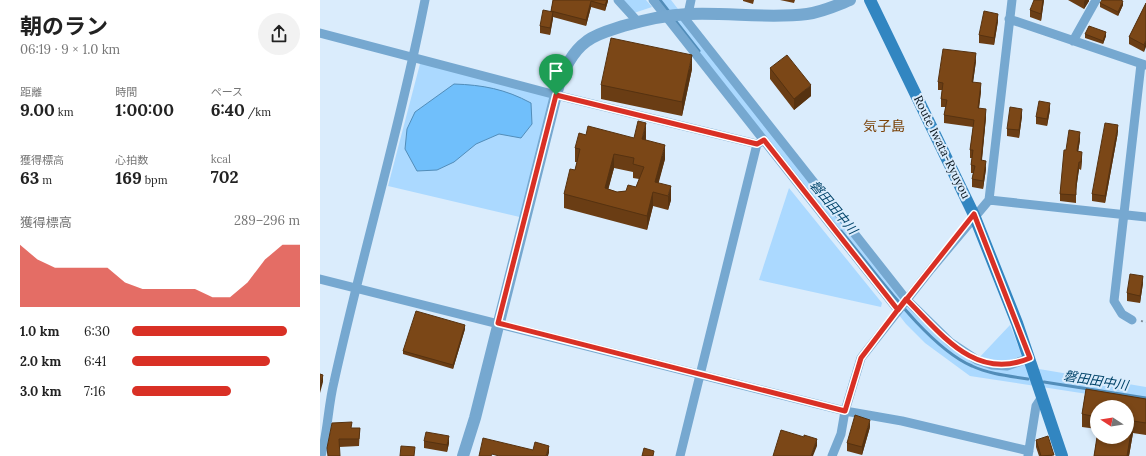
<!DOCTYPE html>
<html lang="ja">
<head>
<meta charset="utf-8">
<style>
	body { margin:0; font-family:Lora,"Noto Sans JP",serif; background:#f2f2f2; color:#222; height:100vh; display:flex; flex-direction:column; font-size:15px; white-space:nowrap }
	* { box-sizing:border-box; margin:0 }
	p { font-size:13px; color:#767676 }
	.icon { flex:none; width:22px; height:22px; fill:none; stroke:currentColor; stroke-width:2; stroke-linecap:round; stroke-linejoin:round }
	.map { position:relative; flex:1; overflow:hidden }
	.sheet { display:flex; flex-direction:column; background:#fff; width:320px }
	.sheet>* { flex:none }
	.needle { width:26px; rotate:282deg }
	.fabs { position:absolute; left:770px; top:400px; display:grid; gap:8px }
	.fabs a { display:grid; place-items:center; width:44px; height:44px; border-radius:50%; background:#fff; box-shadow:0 2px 6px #0003; font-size:20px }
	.pin { position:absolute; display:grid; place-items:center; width:34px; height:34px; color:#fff; margin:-41px -17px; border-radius:50% 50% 50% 0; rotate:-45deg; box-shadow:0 0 4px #0007 }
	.pin .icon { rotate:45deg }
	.round { display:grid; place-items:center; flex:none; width:42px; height:42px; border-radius:21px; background:#f2f2f2 }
	.head { display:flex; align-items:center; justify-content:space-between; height:68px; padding:0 20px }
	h1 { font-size:22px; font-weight:700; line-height:30px }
	.stats { display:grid; grid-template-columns:repeat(3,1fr); gap:6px; height:68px; padding:4px 20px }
	.stats div { display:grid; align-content:center }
	.stats b { font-size:17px; font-weight:700 }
	.stats small { font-size:11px; font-weight:400 }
	.stats p { font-size:11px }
	.chart { height:112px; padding:8px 20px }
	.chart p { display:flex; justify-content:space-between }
	.chart svg { width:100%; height:72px; margin-top:4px; fill:#d93025; opacity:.7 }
	ul { padding:0 20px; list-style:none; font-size:13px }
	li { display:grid; grid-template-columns:64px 48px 1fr; align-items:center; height:30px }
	li i { height:10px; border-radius:5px; background:#d93025 }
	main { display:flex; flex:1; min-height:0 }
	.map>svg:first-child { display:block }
</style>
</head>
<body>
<main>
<section class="sheet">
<div class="head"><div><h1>朝のラン</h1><p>06:19 · 9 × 1.0 km</p></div><a class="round"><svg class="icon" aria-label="share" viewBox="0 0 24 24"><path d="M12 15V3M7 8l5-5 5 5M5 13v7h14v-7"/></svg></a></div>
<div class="stats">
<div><p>距離</p><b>9.00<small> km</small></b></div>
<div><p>時間</p><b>1:00:00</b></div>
<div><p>ペース</p><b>6:40<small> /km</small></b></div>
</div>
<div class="stats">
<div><p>獲得標高</p><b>63<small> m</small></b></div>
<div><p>心拍数</p><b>169<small> bpm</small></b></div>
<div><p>kcal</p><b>702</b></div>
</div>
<div class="chart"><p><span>獲得標高</span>289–296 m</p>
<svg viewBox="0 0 160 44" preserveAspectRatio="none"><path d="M0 44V6L10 15L20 20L30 20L40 20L50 20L60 29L70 33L80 33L90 33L100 33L110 38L120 38L130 29L140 15L150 6L160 6V44z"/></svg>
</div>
<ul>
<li><b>1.0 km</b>6:30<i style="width:92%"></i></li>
<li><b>2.0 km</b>6:41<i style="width:82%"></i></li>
<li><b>3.0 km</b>7:16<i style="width:59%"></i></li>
</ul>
</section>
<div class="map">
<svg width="826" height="456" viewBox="0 0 826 456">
	<rect width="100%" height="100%" fill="#daecfc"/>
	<path fill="#abd9ff" d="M298,0H326L332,7L311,14Z
		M333,0H351L573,287L662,365H692L657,360L690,325L704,361L713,368L826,387V403L650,376L605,343L586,324Z
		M101,60L232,94L208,219L68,186Z
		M469,188L562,303L561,307L439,280Z"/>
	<path fill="#70bffb" stroke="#528db9" d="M134,84C163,85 185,89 211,103L212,124L201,138L179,134L156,144L134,162L117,170L97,171L85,149L87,129L95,112Z"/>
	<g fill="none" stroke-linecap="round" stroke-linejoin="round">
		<path stroke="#528db9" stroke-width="3" d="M340,0L350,13
			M354,19L379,51
			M521,231C554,270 606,346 652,366C669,374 689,376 708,379
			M724,382L826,398"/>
		<path stroke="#808f9c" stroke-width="2" stroke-dasharray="2 3" stroke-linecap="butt" d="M821,321L826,322"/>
		<path stroke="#76a8d0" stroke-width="9" d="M298,0L318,22
			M333,0L578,310
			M368,14L371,0
			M362,15L586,299L630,342L657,360L672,365L687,366L710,358
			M689,19L825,65
			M0,33L236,95L437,144
			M753,41L776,0
			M669,200L692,0
			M0,279L525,411L582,421L709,451
			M812,320L802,314L794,301L821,64
			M1,456C8,431 8,406 14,382C42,254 80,128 105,0
			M360,456L437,144L441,142
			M512,456L521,434L525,411L541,358L611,269L669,200L826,217
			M708,456L716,406L722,397"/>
		<path stroke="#76a8d0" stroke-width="12" d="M143,456L155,418L236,95C241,75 249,54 267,41C277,33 291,30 303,26C324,20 346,15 368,14C408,12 448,19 487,14C502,12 515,6 530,0"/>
		<path stroke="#3286c1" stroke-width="12" d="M550,0L654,215L697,323L742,456"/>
	</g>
	<path fill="#6a3d14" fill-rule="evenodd" d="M233,0H288V1L285,11L271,7L266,26L233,17L230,35L220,33V26L231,11Z
		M423,0H434L433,4L423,1Z
		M460,0H475L474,3Z
		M724,0L721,21L710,17V10Z
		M748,0H769V1L764,9Z
		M780,3L803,5L798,16L780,7Z
		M826,3L824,52L809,44V37Z
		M678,21L674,45L659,43V35Z
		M765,34L786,36L783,44L765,38Z
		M656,61L653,82L661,91L659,108L666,117L662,160L666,169L663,189L652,187V179L653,173H651V165L652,158H650V150L653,127L624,123V115L626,107H621V99L622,90H618V82Z
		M450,68L491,96L474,110L450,79Z
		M372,69L362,116L281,99V85Z
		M730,110L727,126L716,124V117Z
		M702,116L699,138L687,136V129Z
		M798,132L785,203L772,201V194Z
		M326,137V140L345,159L338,183L351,200L348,210L333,206L327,230L244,208V194L255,170L257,162H255V148L314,138ZM294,168L313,172V178L319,179L316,187L306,191L297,192L288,189Z
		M760,140L758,151L762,159L761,170L759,169L756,190V203L740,201V194L746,150Z
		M823,283L820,303L807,301V293Z
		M145,329L133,369L83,354V351Z
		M766,389L826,399V435L813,433L809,456H774L777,437H807V407H777V429L762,427V414Z
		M550,427L542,455L527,451V443Z
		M32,428H40L39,446L19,447L7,448Z
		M716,440L733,456H719L716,447Z
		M104,441L129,443L127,452L104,448Z"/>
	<path fill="#563210" d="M287,0H288V1L285,11V5Z
		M723,0H724L721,21V14Z
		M765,0H769V1L764,9V2Z
		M271,1V7L266,26V20Z
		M803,1V5L798,16V12Z
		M233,12V19L230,35V28Z
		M678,14V21L674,45V38Z
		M786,32V36L783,44V41Z
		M826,40V47L824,52V45Z
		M656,53V61L652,90V82Z
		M372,55V69L362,116V102Z
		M661,83V91L658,116V108Z
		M491,85V96L474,110V99Z
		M730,103V110L727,126V119Z
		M666,109V117L661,168V160Z
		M702,109V116L699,138V130Z
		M326,123V137L322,153V139Z
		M798,125V132L785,203V196Z
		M760,132V140L757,159V151Z
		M345,145V159L336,193L335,182Z
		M762,152V159L761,170V162Z
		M294,154V168L285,202V188Z
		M666,161V169L663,189V181Z
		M759,162V169L756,191V184Z
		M351,186V200L348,210V196Z
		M333,192V206L327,230V216Z
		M823,276V283L820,303V296Z
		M145,325V329L133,369V365Z
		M3,375V382L0,393V386Z
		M550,420V427L542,455V447Z
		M813,421V433L809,456H807Z
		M129,436V443L127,452V445Z
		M497,439V446L493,456H491Z
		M229,446V453L228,456H226Z"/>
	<path fill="#7b4717" stroke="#563210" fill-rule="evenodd" d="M233,0H287L285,5L271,1L266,20L231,11Z
		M714,0H723L721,14L710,10Z
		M782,0H800L803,1L798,12L780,3Z
		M826,3V40L824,45L809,37Z
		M223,10L233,12L230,28L220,26Z
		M664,11L678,14L674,38L659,35Z
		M769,26L786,32L783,41L765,34Z
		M291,38L372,55L362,102L281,85Z
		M623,49L656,53L652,82L661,83L658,108L666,109L661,160L666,161L663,181L652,179L655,166L651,165L653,150H650L654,120L624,115L627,100L621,99L623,83L618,82Z
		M467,55L491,85L474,99L450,68Z
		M719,101L730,103L727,119L716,117Z
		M690,107L702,109L699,130L687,129Z
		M318,121L326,123L322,139L345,145L335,182L351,186L348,196L333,192L327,216L244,194L250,169L255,170L260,149L255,148L259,133L266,135L268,126L314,138ZM294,154L314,158L313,164L324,167L316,187L308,185L306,191L297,192L285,188Z
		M785,123L798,125L785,196L772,194Z
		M749,130L760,132L757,151L762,152L761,162H759L756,184V195L740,194L744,150H746Z
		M810,274L823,276L820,296L807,293Z
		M96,311L145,325L133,365L83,351Z
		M0,374L3,375L0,386Z
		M766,389L826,399V423L813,421L807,456H774L777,437H807V407H777V417L762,414Z
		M535,415L550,420L542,447L527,443Z
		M32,422L31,428H40L39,439H19L20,456H8L7,448L12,423Z
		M461,430L484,437V435L497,439L491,456H453Z
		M106,432L129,436L127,445L104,441Z
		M728,436L734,455L721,456L716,440Z
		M163,438L213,450L215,442L229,446L226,456H179L172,454L171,456H159Z
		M81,446L95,447L94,456H80Z
		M324,448L334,451L333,456H322Z"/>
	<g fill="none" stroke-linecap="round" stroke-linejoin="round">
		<defs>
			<path id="route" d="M236,95L437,144L444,140L578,310C603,278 629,246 654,214L710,358C655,382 621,333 586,299L541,358L525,411L178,323L236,95"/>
		</defs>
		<use href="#route" stroke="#fff" stroke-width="8"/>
		<use href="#route" stroke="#d93025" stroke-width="5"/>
	</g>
	<g text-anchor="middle" stroke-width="4" stroke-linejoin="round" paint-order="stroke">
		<g font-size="12" fill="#0c1820" stroke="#daecfc">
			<text transform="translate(622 147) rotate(64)" y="4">Route Iwata-Ryuyou</text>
		</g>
		<g font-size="13" font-style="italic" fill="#014369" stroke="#daecfc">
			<text transform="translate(514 207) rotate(50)" y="5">磐田田中川</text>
			<text transform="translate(776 380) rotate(9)" y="5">磐田田中川</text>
		</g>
		<g font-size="14" fill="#7a4208" stroke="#daecfc">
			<text x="564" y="131">気子島</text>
		</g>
	</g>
</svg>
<div class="fabs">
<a><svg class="needle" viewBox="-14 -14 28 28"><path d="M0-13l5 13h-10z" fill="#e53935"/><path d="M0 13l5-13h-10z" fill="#767676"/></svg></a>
</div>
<div class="pin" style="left:236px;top:95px;background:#1e9e55"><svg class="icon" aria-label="arrive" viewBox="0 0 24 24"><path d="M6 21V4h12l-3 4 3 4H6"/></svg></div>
</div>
</main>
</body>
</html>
